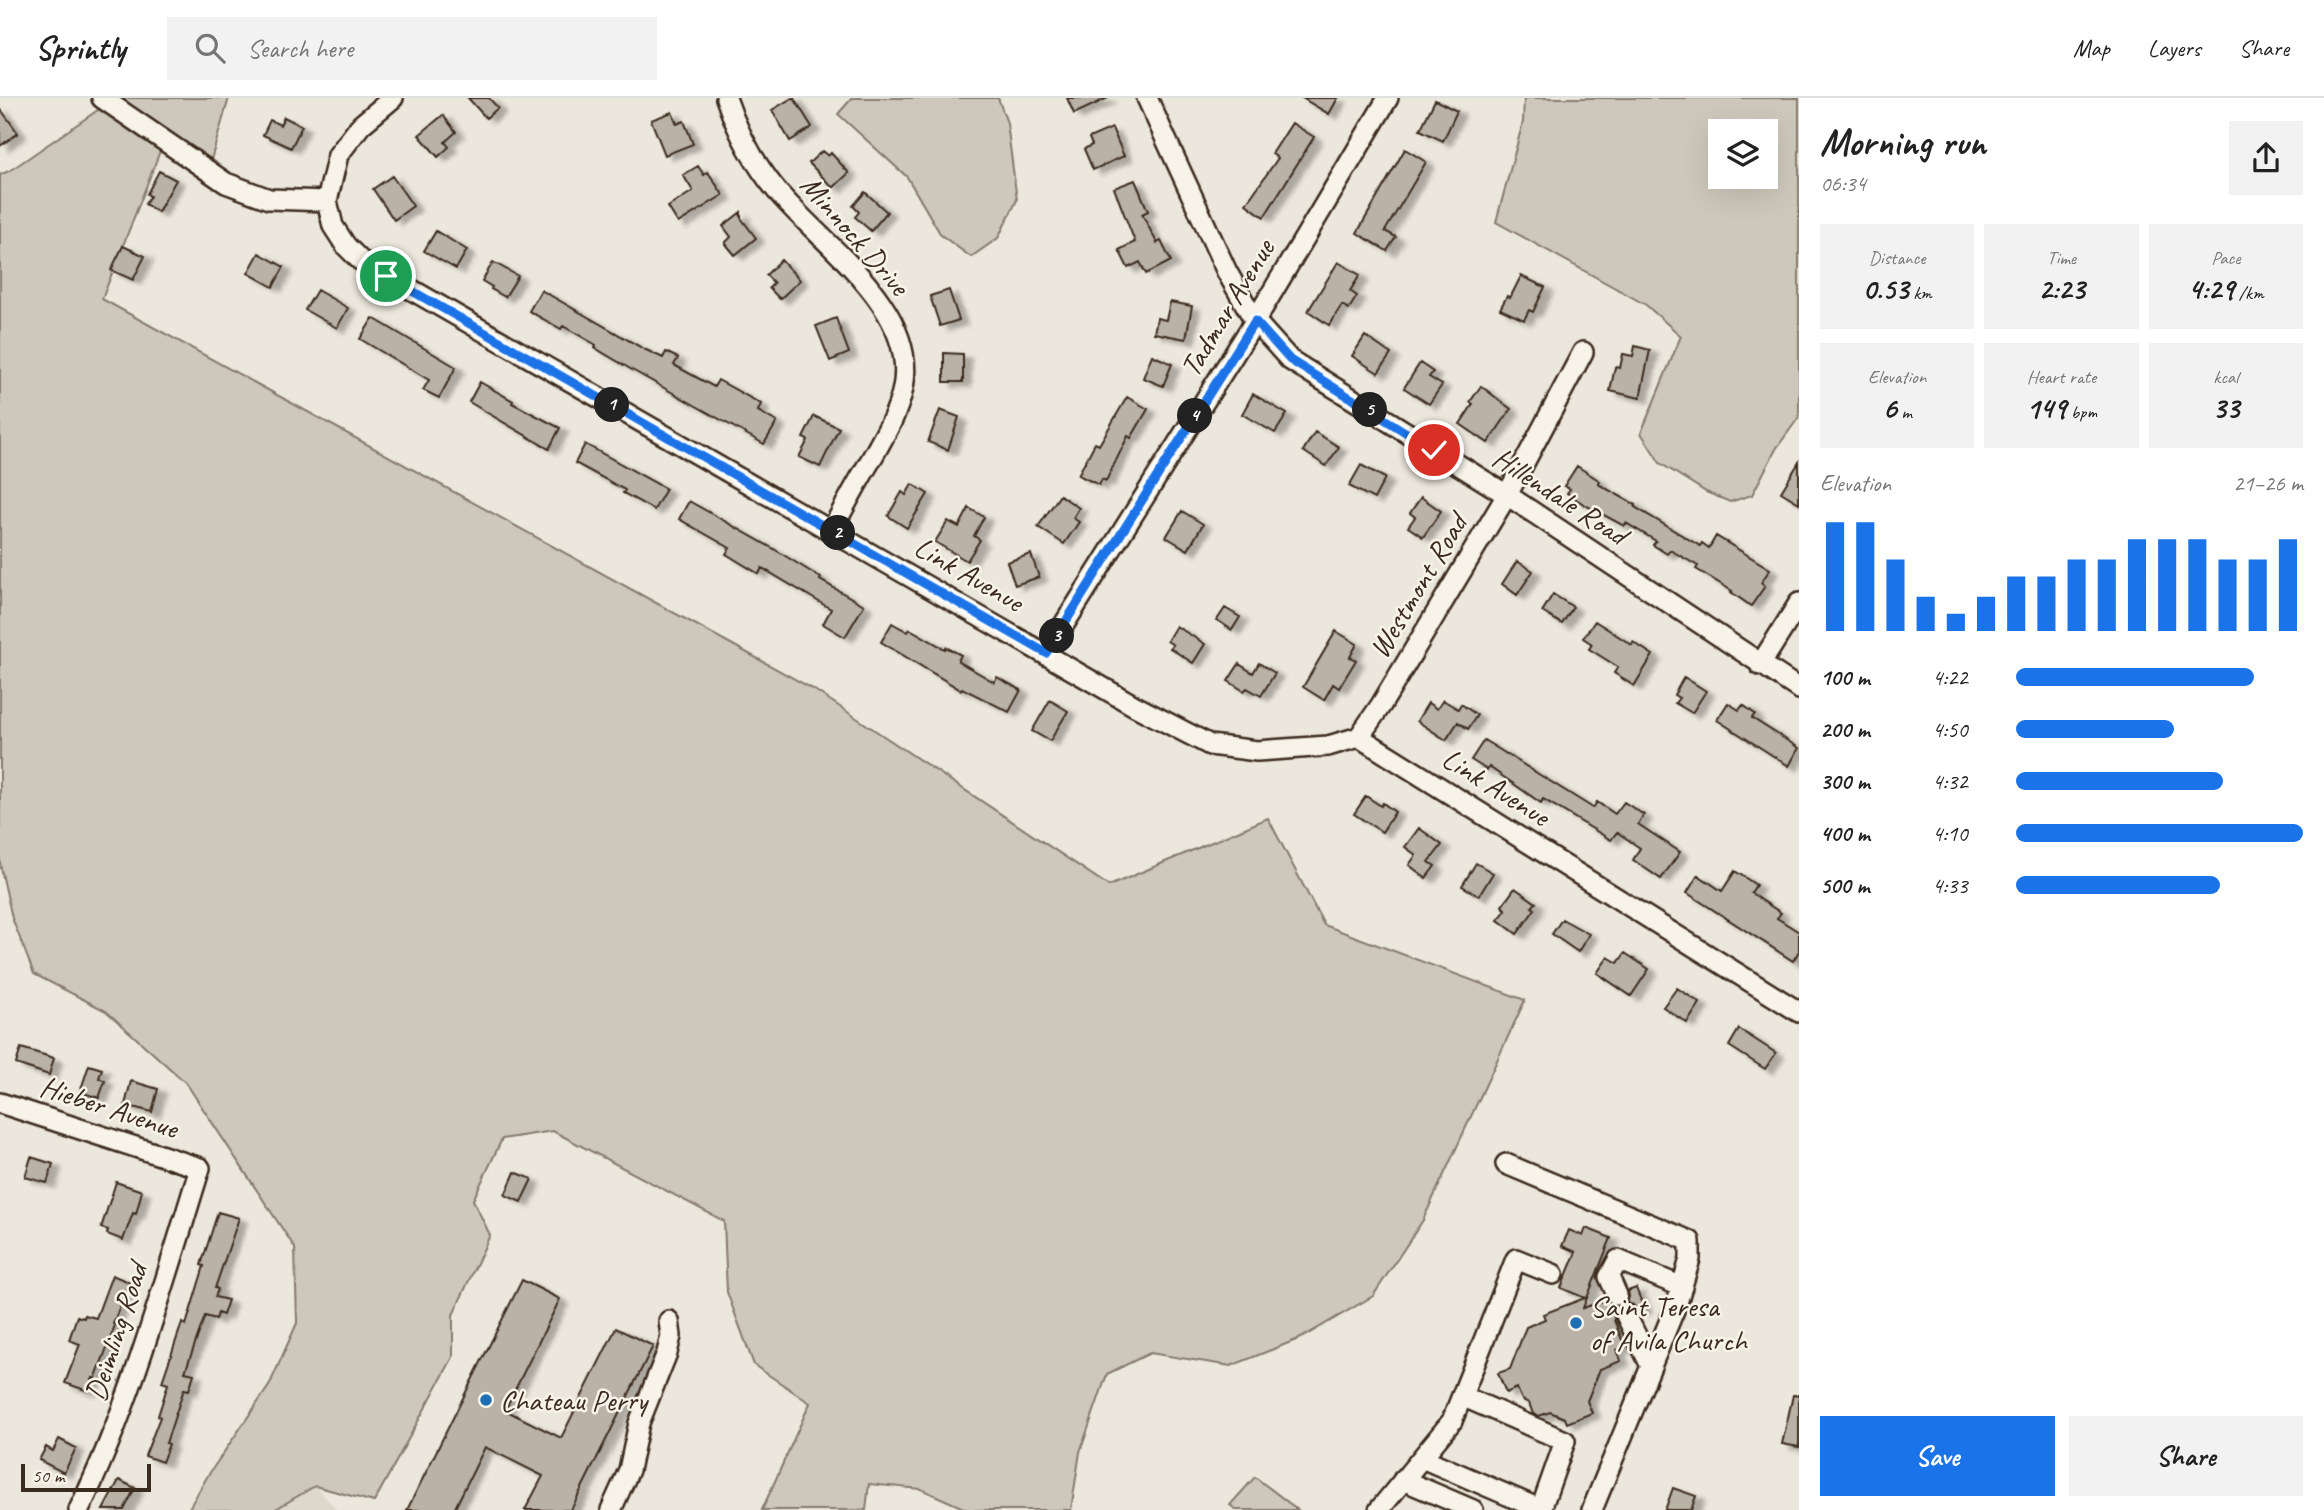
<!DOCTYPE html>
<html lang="en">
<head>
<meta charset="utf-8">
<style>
	body { margin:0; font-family:Caveat,sans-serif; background:#f2f2f2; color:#222; height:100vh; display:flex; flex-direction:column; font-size:26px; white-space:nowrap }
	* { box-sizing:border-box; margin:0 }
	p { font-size:23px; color:#767676 }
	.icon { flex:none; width:38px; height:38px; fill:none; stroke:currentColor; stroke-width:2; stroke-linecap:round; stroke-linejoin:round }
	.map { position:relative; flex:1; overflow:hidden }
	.details { display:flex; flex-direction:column; background:#fff; width:525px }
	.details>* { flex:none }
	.controls { position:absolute; left:1708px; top:21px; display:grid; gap:14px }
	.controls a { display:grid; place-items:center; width:70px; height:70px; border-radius:0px; background:#fff; box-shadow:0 7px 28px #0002; font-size:35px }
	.scale { position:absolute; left:21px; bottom:18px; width:130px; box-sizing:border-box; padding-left:7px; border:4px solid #3b2a1e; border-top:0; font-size:19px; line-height:24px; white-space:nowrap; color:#3b2a1e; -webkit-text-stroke:5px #f7f3e8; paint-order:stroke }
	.pin { position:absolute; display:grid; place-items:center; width:60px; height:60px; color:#fff; margin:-30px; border:4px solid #fff; border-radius:50%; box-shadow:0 2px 7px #0007 }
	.km { position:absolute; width:35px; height:35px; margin:-18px; border-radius:50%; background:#222; color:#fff; font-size:19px; line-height:35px; text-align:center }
	.round { display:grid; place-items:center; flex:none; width:74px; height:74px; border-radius:0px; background:#f2f2f2 }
	.headline { display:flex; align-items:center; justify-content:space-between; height:119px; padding:0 21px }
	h1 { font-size:38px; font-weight:800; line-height:52px }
	.figures { display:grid; grid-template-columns:repeat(3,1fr); gap:10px; height:119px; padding:7px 21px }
	.figures div { display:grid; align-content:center; border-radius:0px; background:#f2f2f2; text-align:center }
	.figures b { font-size:30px; font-weight:800 }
	.figures small { font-size:19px; font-weight:400 }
	.figures p { font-size:19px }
	.chart { height:196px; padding:14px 21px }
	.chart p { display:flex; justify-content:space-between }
	.chart svg { width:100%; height:126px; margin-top:7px; stroke:#1a73e8; stroke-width:6 }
	.primary-button { display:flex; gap:14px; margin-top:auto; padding:14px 21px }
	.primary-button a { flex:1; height:80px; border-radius:0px; background:#1a73e8; color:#fff; font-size:28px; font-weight:800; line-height:80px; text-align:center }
	.primary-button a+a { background:#f2f2f2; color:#222 }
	ul { padding:0 21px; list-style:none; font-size:23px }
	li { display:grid; grid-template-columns:112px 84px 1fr; align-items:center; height:52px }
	li i { height:18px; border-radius:9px; background:#1a73e8 }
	header { display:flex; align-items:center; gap:42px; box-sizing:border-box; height:98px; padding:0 35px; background:#fff; border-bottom:2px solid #e0e0e0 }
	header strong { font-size:33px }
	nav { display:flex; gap:38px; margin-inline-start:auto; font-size:24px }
	.search { width:490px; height:63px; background:#f2f2f2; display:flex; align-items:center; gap:18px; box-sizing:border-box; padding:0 24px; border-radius:0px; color:#767676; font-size:26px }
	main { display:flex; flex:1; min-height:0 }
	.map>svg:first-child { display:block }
</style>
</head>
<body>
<header>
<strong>Sprintly</strong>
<div class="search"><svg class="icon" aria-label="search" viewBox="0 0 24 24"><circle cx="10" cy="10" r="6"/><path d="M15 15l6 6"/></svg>Search here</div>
<nav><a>Map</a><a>Layers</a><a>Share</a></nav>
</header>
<main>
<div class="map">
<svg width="1799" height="1412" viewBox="0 0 1799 1412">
	<defs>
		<filter id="shadow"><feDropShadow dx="8" dy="4.5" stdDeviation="2" flood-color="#0004"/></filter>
	</defs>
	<rect width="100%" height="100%" fill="#ece7dc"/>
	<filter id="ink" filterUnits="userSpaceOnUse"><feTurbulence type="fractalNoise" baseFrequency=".0143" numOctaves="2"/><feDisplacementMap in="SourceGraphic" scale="14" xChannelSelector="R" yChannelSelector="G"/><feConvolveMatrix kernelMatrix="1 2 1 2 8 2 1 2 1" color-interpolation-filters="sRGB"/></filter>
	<g filter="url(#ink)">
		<path fill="#ddd7cc" d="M315,1388L337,1412H274Z"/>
		<path fill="#cec8bc" stroke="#84796d" stroke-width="2" fill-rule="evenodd" d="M102,0H229L208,72L164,43L102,201L813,591L1109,788L1268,720L1324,827L1525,902L1423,1122L1373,1198L1301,1240L1231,1268L1150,1255L1107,1276L1080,1354L1071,1412H968L921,1391L869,1386L866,1412H762L810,1305L754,1267L727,1194L724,1123L553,1033L502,1041L473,1102L490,1137L453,1217V1259L374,1404L315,1388L274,1412H188L207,1379L269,1288L297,1225L295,1150L186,985L106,913L34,876L12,820L0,766V77L11,72L108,5Z
			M852,0H998L1007,25L1017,102L998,140L971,159L941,137L907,79L838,16Z
			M1524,0H1799V319L1776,351L1752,397L1730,404L1706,394L1660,365L1641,335L1681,238L1646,207L1496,124L1523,24ZM1720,33H1766V79H1720Z
			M1255,1379L1298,1412H1237L1230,1407Z"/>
		<path fill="#bab2a7" stroke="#3b2a1e" stroke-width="2" filter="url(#shadow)" d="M468,0H489L498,10L486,20Z
			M792,0H794L812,29L790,43L772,12Z
			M1067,0H1108L1074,16Z
			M1302,0H1338L1329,16Z
			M1435,2L1457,13L1443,43L1420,32Z
			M0,10L18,35L0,48Z
			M672,14L677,26L684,23L693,46L665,57L651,22Z
			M443,17L456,34L445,44L449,49L438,59L419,37Z
			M284,19L302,28L291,50L263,37L270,22L280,27Z
			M1292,25L1314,39L1264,119L1246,106L1278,60L1272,56Z
			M1112,30L1124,58L1093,72L1084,51L1092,47L1089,40Z
			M1405,51L1426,64L1385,133L1396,139L1387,153L1357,135Z
			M822,53L828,58L831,55L849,75L833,90L809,65Z
			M698,68L704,77L708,74L723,97L678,125L668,109L693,93L683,77Z
			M159,73L176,82L158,114L145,106L150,98L147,96L149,92Z
			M392,78L413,108L394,122L373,91Z
			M1135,82L1148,113L1142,116L1157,145L1161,143L1171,163L1146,176L1140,164L1128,170L1119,152L1135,144L1114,90Z
			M865,94L887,114L871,133L855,119L859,114L853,108Z
			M741,114V120L756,140L735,157L725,145L731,139L723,128Z
			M436,133L467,152L456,171L424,153Z
			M123,148L145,158L133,182L111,172Z
			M259,155L284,169L273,189L248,175Z
			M781,162L800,182L780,201L769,190L774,185L766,177Z
			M493,164L518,178L505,199L491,191L492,189L482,183Z
			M1338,164L1360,177L1350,193L1357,198L1349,211L1342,207L1329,227L1308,213Z
			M1521,178L1545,189L1533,214L1529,212L1524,222L1500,211L1507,198L1510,200Z
			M317,192L348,210L337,230L305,212Z
			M541,192L644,251L663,260L666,254L678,260L674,267L714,289L718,282L761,306L758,313L777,324L764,346L632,272L595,250L596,247L563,228L561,231L529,213Z
			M949,192L959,222L940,228L930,198Z
			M1170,204L1192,208L1186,241L1154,235L1157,220L1166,222Z
			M373,220L456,269L439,300L423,292L429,282L360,241Z
			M836,220L849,255L830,263L816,228Z
			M1365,238L1391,256L1378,275L1352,258Z
			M1635,248L1650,252L1640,300L1610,293L1615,269L1620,270L1623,256L1633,258Z
			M944,255L963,256V284H944Z
			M1152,257L1172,266L1163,288L1143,280Z
			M1420,265L1433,274L1429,279L1442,287L1429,306L1404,290Z
			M480,284L513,303L512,305L560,330L549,351L469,304Z
			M1481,288L1511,311L1488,345L1460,326L1473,306L1470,304Z
			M1253,296L1287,316L1275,335L1242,316Z
			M1127,299L1148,311L1131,340L1128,338L1106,383L1102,381L1099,387L1078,377L1095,345L1099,347Z
			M940,312L959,319L948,352L928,344Z
			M814,318L839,330L820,369L799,359L808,342L803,340Z
			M1315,334L1339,349L1326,368L1303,353Z
			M585,346L666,391L654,412L623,395L625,392L575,365Z
			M1799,364V405L1781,394Z
			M1361,367L1385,380L1374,401L1349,388Z
			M1577,368L1600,383L1598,386L1636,407L1635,409L1700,448L1702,445L1709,450L1716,438L1770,471L1761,485L1765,488L1751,508L1731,494L1732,493L1696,471L1698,468L1670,452L1667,456L1653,447L1656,443L1626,425L1624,428L1585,407L1567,395L1570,391L1564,388Z
			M912,386L928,396L907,430L888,418L902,394L906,397Z
			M1060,397L1079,410L1073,420L1079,424L1064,446L1038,429Z
			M1421,399L1441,413L1423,439L1408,429L1415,419L1410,415Z
			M689,403L774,451L821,480L820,482L864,507L845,539L823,526L831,511L762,470L759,476L726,456L730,450L679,421Z
			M969,410L984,419L974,438L980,442L967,463L935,444L948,423L959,429Z
			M1182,413L1203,426L1188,452L1166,439Z
			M1031,456L1039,479L1015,487L1007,464Z
			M1517,463L1533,473L1517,497L1502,486Z
			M1553,496L1573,509L1562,526L1542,514Z
			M1225,510L1240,519L1232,532L1217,522Z
			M1595,523L1632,547L1633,544L1653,557L1634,588L1614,575L1618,569L1589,551L1592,546L1583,540Z
			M892,525L908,534L910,531L945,551L946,549L961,557L958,563L994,584L997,579L1021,592L1009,614L962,590L961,592L881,544Z
			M1176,528L1205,546L1193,565L1170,550L1173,547L1167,543Z
			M1336,533L1357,546L1350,559L1356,562L1339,590L1333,586L1324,602L1303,589Z
			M1259,565L1275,575L1261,598L1247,590L1244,593L1228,583L1239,566L1253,575Z
			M1684,579L1706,593L1692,615L1675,605L1679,600L1674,597Z
			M1050,602L1068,613L1050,643L1032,633Z
			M1443,602L1458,611L1461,606L1477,617L1468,631L1458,624L1446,642L1417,623L1428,605L1437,611Z
			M1728,605L1739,612L1743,607L1755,616L1752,620L1799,650L1789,668L1717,622Z
			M1484,642L1593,710L1597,704L1615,716L1624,704L1644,717L1638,726L1680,754L1661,781L1633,762L1640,750L1617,734L1611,742L1543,701L1541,705L1489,669L1487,672L1471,662Z
			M1366,698L1381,708L1383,705L1395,714L1382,734L1354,716Z
			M1419,730L1442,747L1429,764L1435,768L1426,780L1409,767L1416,757L1405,749Z
			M1476,765L1493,775L1479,798L1462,788Z
			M1735,773L1756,787L1751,795L1781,815L1777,820L1799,834V853L1793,863L1687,795L1698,777L1722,793Z
			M1515,790L1536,805L1532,809L1535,811L1517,836L1498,822L1506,812L1502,808Z
			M1562,821L1589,836L1578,854L1552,836Z
			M1625,855L1649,871L1631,898L1597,875L1608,859L1618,865Z
			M1677,890L1700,905L1687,925L1663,909Z
			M1739,931L1776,955L1765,971L1729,948Z
			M21,950L54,960L49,977L16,966Z
			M89,967L102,971L99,980L105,983L99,1000L80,994Z
			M131,983L158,991L152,1014L125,1007Z
			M31,1059L53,1066L47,1085L25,1079Z
			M515,1074L532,1081L521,1104L505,1097Z
			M116,1084L142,1093L136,1116L133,1115L123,1142L107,1136L108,1132L101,1130Z
			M218,1114L239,1120L215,1190L218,1191L215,1199L228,1202L223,1217L218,1215L216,1221L205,1218L185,1274L194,1276L189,1292L184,1291L166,1345L169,1346L162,1364L145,1358L160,1319L158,1318L168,1286L162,1284L182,1225L186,1227L204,1168L201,1167Z
			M1586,1130L1611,1140L1583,1210L1606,1202L1610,1207L1617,1209L1614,1215V1222L1625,1249L1617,1252L1621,1263L1600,1271L1587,1303L1592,1315L1567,1325L1565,1320L1550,1314L1539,1318L1533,1316L1529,1305L1522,1302L1517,1290L1506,1295L1498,1275L1510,1271L1526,1229L1545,1221L1543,1216L1585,1200L1561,1190L1576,1154L1562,1148L1569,1132L1583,1138Z
			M112,1177L129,1184L113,1226L115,1227L105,1255L95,1281L93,1280L88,1293L65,1285L80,1246L69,1242L77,1218L84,1220L85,1217L96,1220Z
			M522,1182L560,1201L505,1312L561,1340L616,1230L653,1248L571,1412H525L543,1378L485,1349L454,1412H407Z
			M1636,1190L1644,1210L1638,1213L1633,1207L1626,1205L1629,1199L1628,1193Z
			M1793,1297H1799V1349L1782,1346Z
			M59,1341L76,1350L64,1375L39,1362L46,1349L53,1353Z
			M119,1382L135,1390L124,1412H103Z
			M1673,1390L1696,1398L1691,1412H1665Z"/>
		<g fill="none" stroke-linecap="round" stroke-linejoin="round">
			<defs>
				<path id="minor" d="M102,0L226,85L269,101L327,103
					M393,0L361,27L338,57L327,103L333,128L346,148L360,162L1135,608L1210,647L1257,653L1328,648L1359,639L1799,914
					M726,0C737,33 754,65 777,93C821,146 919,210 903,290C898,315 885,336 873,358C859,382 845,407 832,432
					M1147,0L1227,174L1255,223L1290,262L1507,397L1799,591
					M1046,555L1255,223L1388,0
					M1760,567L1799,505
					M1359,639L1381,607L1507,397L1583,254
					M0,1005L200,1070C164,1185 132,1303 79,1412
					M1506,1066L1690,1143V1161L1677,1205L1592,1412
					M1617,1197L1609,1179L1618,1162L1682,1189
					M1626,1217L1651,1268
					M1462,1298L1565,1343L1541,1411
					M1422,1360L1542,1412
					M1403,1382L1473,1412
					M611,1412L629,1372L639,1325L667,1255L671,1238L669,1223
					M1379,1412L1452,1323L1516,1161L1553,1176"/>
			</defs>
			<use href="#minor" stroke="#3b2a1e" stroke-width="24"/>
			<use href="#minor" stroke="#f7f3e8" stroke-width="19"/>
		</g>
	</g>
	<g fill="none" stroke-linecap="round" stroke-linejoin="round" filter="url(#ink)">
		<defs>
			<path id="route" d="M386,178L1046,555L1255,223L1290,262L1434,352"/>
		</defs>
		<use href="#route" stroke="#fff" stroke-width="14"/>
		<use href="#route" stroke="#1a73e8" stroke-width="9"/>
	</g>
	<g fill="#1f6fb2" stroke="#f7f3e8" stroke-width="2.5">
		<circle cx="1576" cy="1225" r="7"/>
		<circle cx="486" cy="1302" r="7"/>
	</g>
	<g text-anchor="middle" stroke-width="5" stroke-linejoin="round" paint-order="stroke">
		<g font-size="30" fill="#3b2a1e" stroke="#f7f3e8">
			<text transform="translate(855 137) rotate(49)" y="10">Minnock Drive</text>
			<text transform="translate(1227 210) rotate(-59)" y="10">Tadmar Avenue</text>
			<text transform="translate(1560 398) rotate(33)" y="10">Hillendale Road</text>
			<text transform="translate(969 476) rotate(30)" y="10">Link Avenue</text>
			<text transform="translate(1418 488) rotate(-59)" y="10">Westmont Road</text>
			<text transform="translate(1496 689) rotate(32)" y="10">Link Avenue</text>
			<text transform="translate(109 1009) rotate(18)" y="10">Hieber Avenue</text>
			<text transform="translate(116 1234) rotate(-72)" y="10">Deimling Road</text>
		</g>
		<g font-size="30" fill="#3b2a1e" stroke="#f7f3e8" text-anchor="start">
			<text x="1590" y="1218">Saint Teresa<tspan x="1590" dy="34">of Avila Church</tspan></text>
			<text x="500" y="1312">Chateau Perry</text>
		</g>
	</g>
</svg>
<div class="controls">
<a><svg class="icon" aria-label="layers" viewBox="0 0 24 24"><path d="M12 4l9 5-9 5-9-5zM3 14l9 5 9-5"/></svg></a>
</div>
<div class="scale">50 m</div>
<div class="pin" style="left:386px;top:178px;background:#1e9e55"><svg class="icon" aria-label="arrive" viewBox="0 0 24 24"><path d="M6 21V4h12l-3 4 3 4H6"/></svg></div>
<div class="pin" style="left:1434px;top:352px;background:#d93025"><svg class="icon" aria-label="check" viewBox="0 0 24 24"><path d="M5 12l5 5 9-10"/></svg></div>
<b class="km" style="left:612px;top:307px">1</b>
<b class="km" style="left:838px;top:435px">2</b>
<b class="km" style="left:1057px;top:538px">3</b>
<b class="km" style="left:1195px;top:318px">4</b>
<b class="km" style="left:1370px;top:312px">5</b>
</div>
<section class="details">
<div class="headline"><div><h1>Morning run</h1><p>06:34</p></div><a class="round"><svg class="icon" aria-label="share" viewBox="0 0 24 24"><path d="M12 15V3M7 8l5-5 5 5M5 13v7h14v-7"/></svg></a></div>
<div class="figures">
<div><p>Distance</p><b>0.53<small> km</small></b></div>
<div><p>Time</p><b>2:23</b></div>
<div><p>Pace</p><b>4:29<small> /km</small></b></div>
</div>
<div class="figures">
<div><p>Elevation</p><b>6<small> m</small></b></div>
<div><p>Heart rate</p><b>149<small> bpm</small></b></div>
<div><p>kcal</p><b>33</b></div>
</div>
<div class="chart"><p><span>Elevation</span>21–26 m</p>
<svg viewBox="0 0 160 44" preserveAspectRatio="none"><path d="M5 44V6M15 44V6M25 44V19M35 44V32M45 44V38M55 44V32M65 44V25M75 44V25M85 44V19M95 44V19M105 44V12M115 44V12M125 44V12M135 44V19M145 44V19M155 44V12"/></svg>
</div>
<ul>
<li><b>100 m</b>4:22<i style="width:83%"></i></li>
<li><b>200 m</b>4:50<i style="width:55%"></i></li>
<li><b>300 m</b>4:32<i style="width:72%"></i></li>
<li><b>400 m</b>4:10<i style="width:100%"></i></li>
<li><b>500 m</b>4:33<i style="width:71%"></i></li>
</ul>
<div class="primary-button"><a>Save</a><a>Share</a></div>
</section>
</main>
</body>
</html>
